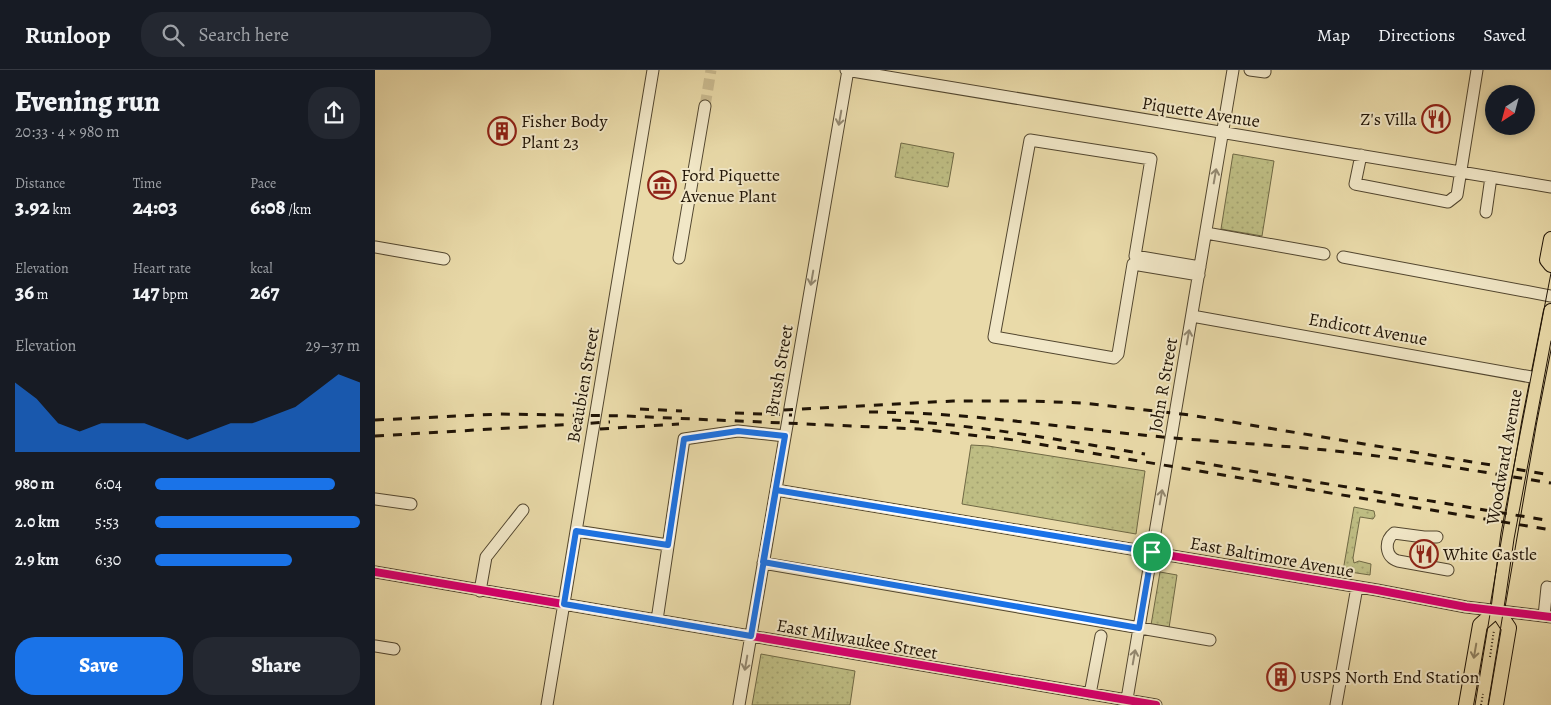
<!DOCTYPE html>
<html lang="en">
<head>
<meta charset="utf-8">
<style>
	body { margin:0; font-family:Alegreya,serif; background:#242831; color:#f1f3f6; height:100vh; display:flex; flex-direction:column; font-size:19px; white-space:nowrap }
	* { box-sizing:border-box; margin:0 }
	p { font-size:16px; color:#9ea1a6 }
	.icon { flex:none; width:28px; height:28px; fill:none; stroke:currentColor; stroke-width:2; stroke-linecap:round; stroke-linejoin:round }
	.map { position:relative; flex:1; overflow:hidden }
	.sheet { display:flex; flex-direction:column; background:#171b24; width:375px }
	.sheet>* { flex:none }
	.needle { width:32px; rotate:216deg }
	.buttons { position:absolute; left:1110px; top:15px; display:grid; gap:10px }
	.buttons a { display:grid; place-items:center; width:50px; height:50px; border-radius:50%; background:#171b24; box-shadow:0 2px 8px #0003; font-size:25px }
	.pin { position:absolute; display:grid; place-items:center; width:42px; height:42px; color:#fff; margin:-21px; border:2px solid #fff; border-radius:50%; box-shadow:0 1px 5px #0007 }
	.round { display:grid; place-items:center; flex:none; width:52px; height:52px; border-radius:20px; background:#242831 }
	.headline { display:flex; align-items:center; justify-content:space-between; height:85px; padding:0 15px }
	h1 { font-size:28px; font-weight:800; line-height:38px }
	.metrics { display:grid; grid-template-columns:repeat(3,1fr); gap:8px; height:85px; padding:5px 15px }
	.metrics div { display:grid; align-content:center }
	.metrics b { font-size:21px; font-weight:800 }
	.metrics small { font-size:14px; font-weight:400 }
	.metrics p { font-size:14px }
	.chart { height:140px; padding:10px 15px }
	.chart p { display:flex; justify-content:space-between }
	.chart svg { width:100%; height:90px; margin-top:5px; fill:#1a73e8; opacity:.7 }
	.action { display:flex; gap:10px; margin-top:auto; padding:10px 15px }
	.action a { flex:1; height:58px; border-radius:20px; background:#1a73e8; color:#fff; font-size:20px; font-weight:800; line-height:58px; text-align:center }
	.action a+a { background:#242831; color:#f1f3f6 }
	ul { padding:0 15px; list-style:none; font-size:16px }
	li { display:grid; grid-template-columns:80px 60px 1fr; align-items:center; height:38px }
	li i { height:12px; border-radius:6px; background:#1a73e8 }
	header { display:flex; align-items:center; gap:30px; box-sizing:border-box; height:70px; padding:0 25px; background:#171b24; border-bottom:1px solid #363941 }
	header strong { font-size:24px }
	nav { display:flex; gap:28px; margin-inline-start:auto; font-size:18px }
	.search { width:350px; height:45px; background:#242831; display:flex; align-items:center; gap:12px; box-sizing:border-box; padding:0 18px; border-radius:20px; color:#9ea1a6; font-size:19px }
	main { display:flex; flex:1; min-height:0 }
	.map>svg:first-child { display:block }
</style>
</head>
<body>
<header>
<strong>Runloop</strong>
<div class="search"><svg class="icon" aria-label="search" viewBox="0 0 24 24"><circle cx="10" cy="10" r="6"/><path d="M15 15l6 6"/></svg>Search here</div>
<nav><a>Map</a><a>Directions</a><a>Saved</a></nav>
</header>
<main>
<section class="sheet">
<div class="headline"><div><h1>Evening run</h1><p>20:33 · 4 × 980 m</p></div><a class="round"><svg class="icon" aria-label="share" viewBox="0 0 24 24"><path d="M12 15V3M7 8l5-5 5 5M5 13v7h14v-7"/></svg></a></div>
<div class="metrics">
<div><p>Distance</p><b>3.92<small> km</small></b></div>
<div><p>Time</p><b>24:03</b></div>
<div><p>Pace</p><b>6:08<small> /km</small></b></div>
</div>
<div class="metrics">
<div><p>Elevation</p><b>36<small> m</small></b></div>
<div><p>Heart rate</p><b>147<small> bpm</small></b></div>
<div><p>kcal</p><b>267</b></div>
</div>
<div class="chart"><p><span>Elevation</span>29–37 m</p>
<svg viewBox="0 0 160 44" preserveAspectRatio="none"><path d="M0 44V10L10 18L20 30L30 34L40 30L50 30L60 30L70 34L80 38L90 34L100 30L110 30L120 26L130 22L140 14L150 6L160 10V44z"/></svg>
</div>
<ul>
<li><b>980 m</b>6:04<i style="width:88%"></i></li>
<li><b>2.0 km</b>5:53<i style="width:100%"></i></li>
<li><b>2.9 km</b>6:30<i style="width:67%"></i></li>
</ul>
<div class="action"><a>Save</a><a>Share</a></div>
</section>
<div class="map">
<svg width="1176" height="635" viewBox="0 0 1176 635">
	<defs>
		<pattern id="grass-dots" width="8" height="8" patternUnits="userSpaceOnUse" patternTransform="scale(1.25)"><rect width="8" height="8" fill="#bebd83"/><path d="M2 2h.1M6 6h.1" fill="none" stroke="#a3a270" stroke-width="1.8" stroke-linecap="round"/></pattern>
	</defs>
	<rect width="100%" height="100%" fill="#e9daa9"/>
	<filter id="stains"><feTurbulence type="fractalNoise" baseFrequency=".004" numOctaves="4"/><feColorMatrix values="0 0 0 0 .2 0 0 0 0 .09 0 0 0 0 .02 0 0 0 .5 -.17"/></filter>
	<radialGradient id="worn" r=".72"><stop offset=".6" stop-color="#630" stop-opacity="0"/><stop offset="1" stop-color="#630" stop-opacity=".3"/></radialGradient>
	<path fill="url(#grass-dots)" stroke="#6f6844" d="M526,73L579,83L573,117L520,107Z
		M858,84L899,91L887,166L846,159Z
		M596,375L613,376L770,401L761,464L587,434Z
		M979,437L999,441L1000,446L998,449L985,447L978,488L979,493L984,491L996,494L995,505L968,501Z
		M785,502L802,505L794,558L776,555Z
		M386,584L480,601L475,635H377Z"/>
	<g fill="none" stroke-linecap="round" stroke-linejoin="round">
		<path stroke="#cbbc91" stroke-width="11" stroke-dasharray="11 5.5" stroke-linecap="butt" d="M330,36L336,0"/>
		<defs>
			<path id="minor" d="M471,0L1176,117
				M875,0L890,2V0
				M986,85L980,114L1073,132L1082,125L1102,0
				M1111,142L1116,107
				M831,163L949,184
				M0,177L69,189
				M968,187L1176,226
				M304,188L330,36
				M824,205L758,194L743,284L739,288L619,267L655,70L776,89L760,186L825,197
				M817,246L1162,308
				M401,420L1002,520L1091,537L1176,547
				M0,429L36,434
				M201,461L293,475
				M1062,467H1049L1019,463C1009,471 1010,487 1023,491L1073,500
				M388,493L835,570
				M0,502L781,635
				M105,521L111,487L148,440
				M1169,546L1172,517L1176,518
				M282,550L309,369L363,361L410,366
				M0,576L19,579
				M715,624L726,566
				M172,635L278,0
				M364,635L473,0
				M751,635L858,0
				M961,635L982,517"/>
			<path id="major" d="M1176,169L1172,190L1176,195
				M1091,635L1105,555L1122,540L1154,353L1176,241
				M1121,635L1134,558L1122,540"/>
		</defs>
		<use href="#minor" stroke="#52462f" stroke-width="13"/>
		<use href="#major" stroke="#201406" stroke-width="16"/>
		<path stroke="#201406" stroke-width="2" stroke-dasharray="1 2.5" stroke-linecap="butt" d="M1115,587L1119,560
			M1106,635L1108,624"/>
		<use href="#minor" stroke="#f1e7c7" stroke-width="11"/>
		<use href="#major" stroke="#e9daa9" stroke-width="14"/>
		<path stroke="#201406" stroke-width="1" d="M1100,635L1116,538L1126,463L1176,203
			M1113,635L1131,525L1139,469L1176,271"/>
		<path stroke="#201406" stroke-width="3" stroke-dasharray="9 9" stroke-linecap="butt" d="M265,339L307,341
			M409,340L578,331H654L709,333L815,345L1176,405
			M494,342C589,342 683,357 777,366C841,372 906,375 970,382C1039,390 1107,402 1176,413
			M360,343L417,345
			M0,350L125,344L251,346L544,359L639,370L1176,460
			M517,350C602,355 686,370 770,384
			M225,359L304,354
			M0,366L235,352
			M821,392L1176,451"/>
		<defs>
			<path id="cycleway" d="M401,420L1002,520L1091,537L1176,547
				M0,502L781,635"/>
		</defs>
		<use href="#cycleway" stroke="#f1e7c7" stroke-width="11"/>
		<use href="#cycleway" stroke="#d6006c" stroke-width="8"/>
	</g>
	<defs><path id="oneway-shaft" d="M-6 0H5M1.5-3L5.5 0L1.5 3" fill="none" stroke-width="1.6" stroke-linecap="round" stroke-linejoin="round" transform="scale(1.25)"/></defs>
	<g stroke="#938870">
		<use href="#oneway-shaft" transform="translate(465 48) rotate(100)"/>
		<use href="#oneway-shaft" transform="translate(840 106) rotate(-80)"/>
		<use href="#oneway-shaft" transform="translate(437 208) rotate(100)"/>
		<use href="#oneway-shaft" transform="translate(813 267) rotate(-80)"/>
		<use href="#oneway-shaft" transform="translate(786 427) rotate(-80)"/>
		<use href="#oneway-shaft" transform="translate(759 587) rotate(-80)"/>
		<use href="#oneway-shaft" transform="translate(371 593) rotate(100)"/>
	</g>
	<use stroke="#8f8160" href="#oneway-shaft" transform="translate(1100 581) rotate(100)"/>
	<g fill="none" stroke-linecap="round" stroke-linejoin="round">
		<defs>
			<path id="route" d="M777,482L401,420L376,566L189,534L201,461L293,475L309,369L363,361L410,366L388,492L764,558L777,482"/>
		</defs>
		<use href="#route" stroke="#fff" stroke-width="10"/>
		<use href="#route" stroke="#1a73e8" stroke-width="6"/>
	</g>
	<defs>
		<symbol id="restaurant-ring" viewBox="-11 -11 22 22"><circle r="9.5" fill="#f1e7c7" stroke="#8f2418" stroke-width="1.5"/><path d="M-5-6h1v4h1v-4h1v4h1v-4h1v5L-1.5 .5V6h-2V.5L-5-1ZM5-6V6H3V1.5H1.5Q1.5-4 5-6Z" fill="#8f2418"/></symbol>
		<symbol id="building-ring" viewBox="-11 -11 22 22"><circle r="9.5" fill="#f1e7c7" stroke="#8f2418" stroke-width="1.5"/><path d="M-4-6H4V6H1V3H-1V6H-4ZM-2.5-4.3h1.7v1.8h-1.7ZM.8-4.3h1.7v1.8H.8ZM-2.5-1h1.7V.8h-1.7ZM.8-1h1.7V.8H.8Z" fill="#8f2418"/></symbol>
		<symbol id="museum-ring" viewBox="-11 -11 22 22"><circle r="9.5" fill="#f1e7c7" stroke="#8f2418" stroke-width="1.5"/><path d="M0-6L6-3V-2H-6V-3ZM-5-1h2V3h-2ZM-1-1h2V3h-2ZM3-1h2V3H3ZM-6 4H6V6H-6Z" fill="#8f2418"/></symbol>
	</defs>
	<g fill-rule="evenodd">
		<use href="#restaurant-ring" x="1045" y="33" width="32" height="32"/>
		<use href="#building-ring" x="111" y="45" width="32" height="32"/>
		<use href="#museum-ring" x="271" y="99" width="32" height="32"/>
		<use href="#restaurant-ring" x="1033" y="468" width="32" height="32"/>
		<use href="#building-ring" x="890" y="591" width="32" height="32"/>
	</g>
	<g text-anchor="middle" stroke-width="4" stroke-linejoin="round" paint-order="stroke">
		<g font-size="18" fill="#201406" stroke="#f1e7c7">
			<text transform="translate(826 42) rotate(9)" y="6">Piquette Avenue</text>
			<text transform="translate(993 259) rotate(10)" y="6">Endicott Avenue</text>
			<text transform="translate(404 300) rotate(-80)" y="6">Brush Street</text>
			<text transform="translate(208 315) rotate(-80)" y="6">Beaubien Street</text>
			<text transform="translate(788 315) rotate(-80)" y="6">John R Street</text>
			<text transform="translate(1129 387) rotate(-80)" y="6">Woodward Avenue</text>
			<text transform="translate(897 487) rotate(10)" y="6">East Baltimore Avenue</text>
			<text transform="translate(482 569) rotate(10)" y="6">East Milwaukee Street</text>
		</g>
		<g font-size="18" fill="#201406" stroke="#f1e7c7" text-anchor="start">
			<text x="1042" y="55" text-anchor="end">Z's Villa</text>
			<text x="146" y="57">Fisher Body<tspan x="146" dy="21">Plant 23</tspan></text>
			<text x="306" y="111">Ford Piquette<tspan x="306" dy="21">Avenue Plant</tspan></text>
			<text x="1068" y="490">White Castle</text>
			<text x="925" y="613">USPS North End Station</text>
		</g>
	</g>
	<rect width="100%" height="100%" filter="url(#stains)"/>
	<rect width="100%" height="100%" fill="url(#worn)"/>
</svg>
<div class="buttons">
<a><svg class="needle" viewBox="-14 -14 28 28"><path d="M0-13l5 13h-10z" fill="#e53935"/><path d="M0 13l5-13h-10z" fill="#9ea1a6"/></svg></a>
</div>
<div class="pin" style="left:777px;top:482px;background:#1e9e55"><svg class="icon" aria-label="arrive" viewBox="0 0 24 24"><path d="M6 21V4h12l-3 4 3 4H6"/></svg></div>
</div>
</main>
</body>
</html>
